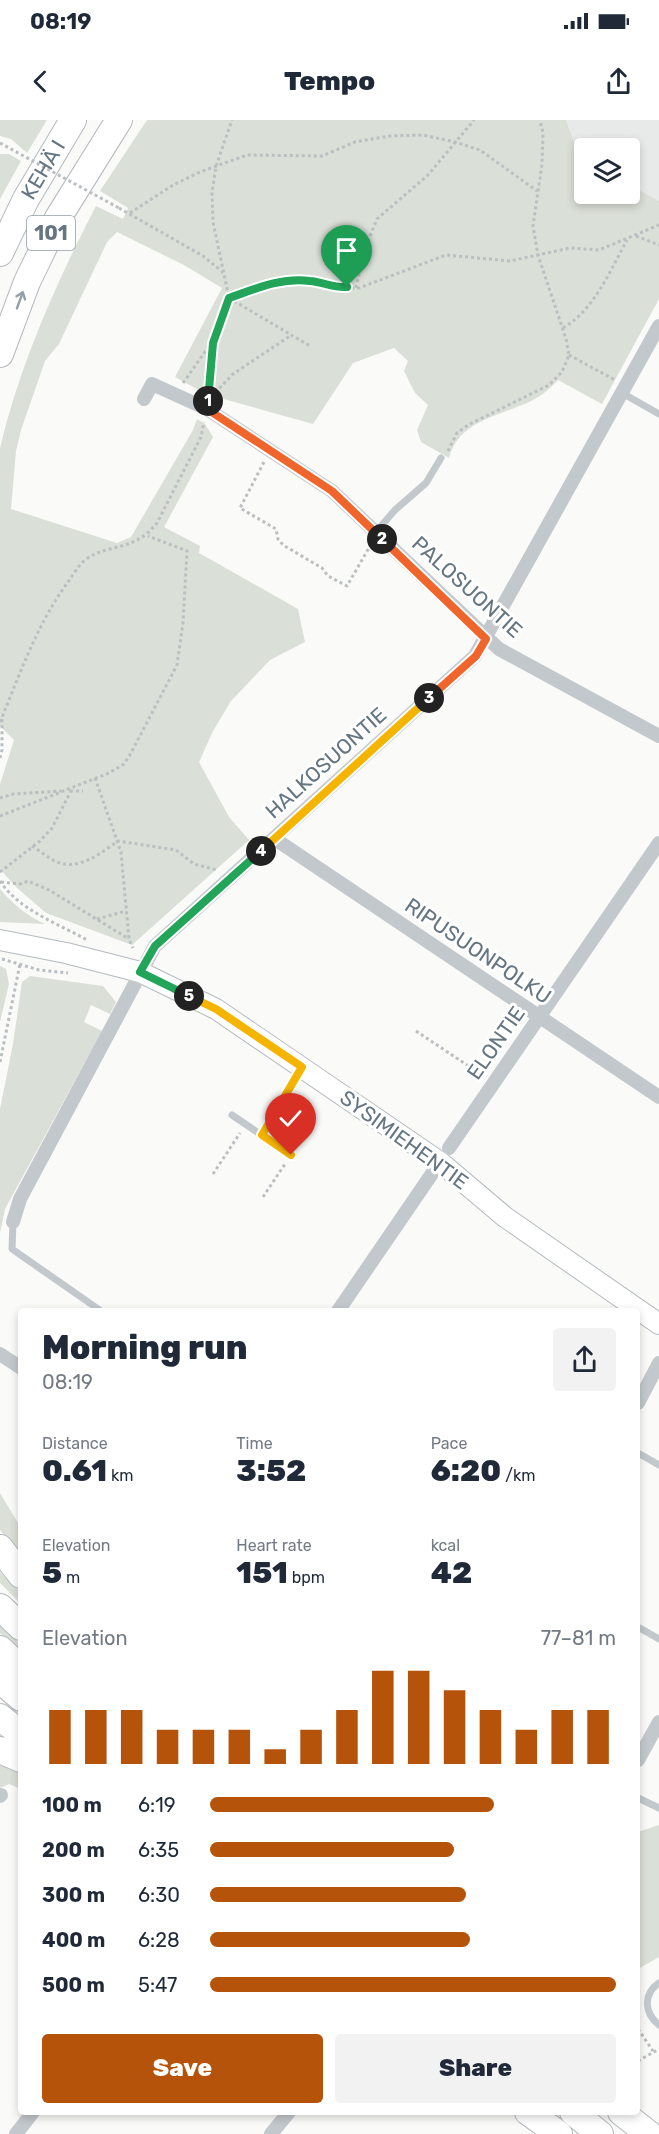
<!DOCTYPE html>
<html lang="en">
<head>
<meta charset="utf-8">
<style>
	body { margin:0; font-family:Rubik,sans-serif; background:#f2f2f3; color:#1f2937; height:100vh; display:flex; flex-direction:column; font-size:22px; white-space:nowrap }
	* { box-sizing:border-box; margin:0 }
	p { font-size:20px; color:#747a83 }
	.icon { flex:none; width:33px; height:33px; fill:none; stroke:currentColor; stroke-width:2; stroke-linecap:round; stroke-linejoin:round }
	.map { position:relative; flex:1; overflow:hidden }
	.panel { position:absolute; left:18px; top:1188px; width:622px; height:807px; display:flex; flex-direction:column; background:#fff; border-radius:6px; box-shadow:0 3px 9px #0003 }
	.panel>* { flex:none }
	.buttons { position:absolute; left:574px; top:18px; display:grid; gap:12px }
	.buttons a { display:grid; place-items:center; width:66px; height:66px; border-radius:6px; background:#fff; box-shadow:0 3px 9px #0003; font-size:30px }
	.pin { position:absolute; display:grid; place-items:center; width:51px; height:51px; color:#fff; margin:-62px -26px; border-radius:50% 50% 50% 0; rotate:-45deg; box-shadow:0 0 6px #0007 }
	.pin .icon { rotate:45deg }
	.km { position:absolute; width:30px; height:30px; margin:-15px; border-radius:50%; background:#222; color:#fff; font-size:16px; line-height:30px; text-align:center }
	.round { display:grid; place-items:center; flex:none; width:63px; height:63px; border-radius:6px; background:#f2f2f3 }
	.summary { display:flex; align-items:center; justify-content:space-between; height:102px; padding:0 24px }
	h1 { font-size:33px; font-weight:800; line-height:45px }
	.figures { display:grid; grid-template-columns:repeat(3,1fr); gap:9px; height:102px; padding:6px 24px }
	.figures div { display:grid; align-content:center }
	.figures b { font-size:30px; font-weight:800 }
	.figures small { font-size:16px; font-weight:400 }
	.figures p { font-size:16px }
	.chart { height:168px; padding:12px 24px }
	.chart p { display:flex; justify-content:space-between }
	.chart svg { width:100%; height:108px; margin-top:6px; stroke:#b45309; stroke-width:6 }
	.action { display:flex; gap:12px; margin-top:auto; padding:12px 24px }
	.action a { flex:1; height:69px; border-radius:6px; background:#b45309; color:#fff; font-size:24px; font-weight:800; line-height:69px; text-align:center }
	.action a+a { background:#f2f2f3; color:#1f2937 }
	ul { padding:0 24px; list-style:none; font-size:20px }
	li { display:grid; grid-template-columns:96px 72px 1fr; align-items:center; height:45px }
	li i { height:15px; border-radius:8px; background:#b45309 }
	.status { display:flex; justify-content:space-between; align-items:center; height:42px; padding:0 30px; background:#fff; direction:ltr }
	.status svg { height:16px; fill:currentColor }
	header { display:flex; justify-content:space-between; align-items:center; height:78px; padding:0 24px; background:#fff; font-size:27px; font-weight:800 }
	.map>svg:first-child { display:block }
</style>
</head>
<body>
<div class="status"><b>08:19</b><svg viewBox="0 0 49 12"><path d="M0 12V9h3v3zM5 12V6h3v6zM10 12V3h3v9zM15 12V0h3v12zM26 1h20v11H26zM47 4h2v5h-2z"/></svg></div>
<header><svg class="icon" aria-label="back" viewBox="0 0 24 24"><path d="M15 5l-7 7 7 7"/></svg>Tempo<svg class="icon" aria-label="share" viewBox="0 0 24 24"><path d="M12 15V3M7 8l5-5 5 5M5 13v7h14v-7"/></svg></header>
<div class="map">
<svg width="659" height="2014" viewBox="0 0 659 2014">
	<rect width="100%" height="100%" fill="#fafaf8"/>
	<path fill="#e8e9e9" d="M566,0H659V81L630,65V28H585V41L580,38Z"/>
	<path fill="#dadfd7" d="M0,0H47L27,33L11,19L0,16Z
		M147,0H566L580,38L585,41V74H630V65L659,81V179L602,284L558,260C550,269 540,277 529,282C499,296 458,301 449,338L421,322L417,310L428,285L415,273L404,251L408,241L394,228L353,243L313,304L206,274L175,257L222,168L184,145L117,112L107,122L59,224L45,241L21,310L16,331L11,389L117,423L131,417L193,310L197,299L205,304L213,317L164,407L200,426L199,433L298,489L305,522L270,540L231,581L213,611L199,642L229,697L249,720L132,825L46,793L16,767L0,749V664L14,620L0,606V328C20,244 56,163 96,86L123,99L128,88L100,71Z
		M0,34H9L21,41L0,79Z
		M0,769C13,784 27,796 45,804L0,802Z
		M0,846L6,849L9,864L0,902Z
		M30,856L103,866L116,882L110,894L91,885L84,902L102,911L5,1089L0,1113V989L13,924L22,862Z
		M0,1373L21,1408V1436L0,1410Z
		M0,1452L21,1473V1484L0,1463Z
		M0,1505L21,1525V1533L0,1513Z
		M0,1640L21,1649V1669L9,1664L0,1668Z
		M659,1705V1837L638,1849V1712Z"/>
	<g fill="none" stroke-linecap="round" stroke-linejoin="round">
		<defs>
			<path id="secondary" d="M0,820L66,833L140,852L216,889L440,1042L505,1097L659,1204"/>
			<g id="highway">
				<path id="s1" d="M0,133L26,79L73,0"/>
				<path d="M0,234L27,162L58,98L119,0"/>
				<path d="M0,1428L21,1455"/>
				<path d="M0,1487L21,1507"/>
				<path d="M0,1529L21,1549"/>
				<path d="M0,1560L21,1578"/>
				<path d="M0,1597L21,1614"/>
				<path d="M0,1630L21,1639"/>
				<path d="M528,1992L559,2014"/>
				<path d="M573,1992L600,2014"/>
				<path d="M621,1992L649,2014"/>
			</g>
		</defs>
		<use href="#secondary" stroke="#b3babf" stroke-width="22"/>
		<use href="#highway" stroke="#b4b9bd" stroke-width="28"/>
		<path stroke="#bbbfc2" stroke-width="3" stroke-dasharray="3 3" stroke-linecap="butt" d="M119,88L203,136L224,153
			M130,93L173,65L200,52L247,35L322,36L355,22L390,16L423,15L455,22L480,30L537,71
			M636,116L659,125
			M356,168L364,131L377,99L428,55L474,0
			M229,178L267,164L295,160L312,161L337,168H359L446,135L510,141L570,128L599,130L659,105
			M229,178L310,226
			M563,208C594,190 610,151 627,120
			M569,235L615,260
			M183,263L212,222
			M209,275L213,223L229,178L213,102L212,73L216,46L232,0
			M211,277L233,254L290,216
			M448,331L457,313L468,305L549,265L562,252L569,235L566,219L538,135L533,106L542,44L543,13L540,0
			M264,342L240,388L276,409L278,419L283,425L322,448L328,456L347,466L370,426
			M0,602C20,554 37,504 68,462C73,455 78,446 85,440C110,422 133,433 157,403L201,317L204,302
			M0,638L2,630V599
			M95,658L121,732L129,819L133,828
			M70,671H83
			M0,678L13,674L61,671
			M0,696L109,653L124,644L131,633L177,545L183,503L187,431L148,416
			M32,726C40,731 48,738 57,742C79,751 101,733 118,721L176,730L194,744L217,750
			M0,752L40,721L52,708L72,669
			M0,761C19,790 57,803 87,820
			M1,762L20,764L28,761L49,770L129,819
			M97,799L126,791
			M2,839L39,850L68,853
			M416,911L482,955
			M0,942L20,844
			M213,1054L240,1013
			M263,1077L285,1044
			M638,1909L653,1931
			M638,1941L659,1929"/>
		<path stroke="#c3c8cc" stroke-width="7" d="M622,273L659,294
			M375,413L395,390L426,363L441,338
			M232,995L291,1035
			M262,1015L300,949
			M13,1102L12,1129L101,1191
			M638,1333L659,1345
			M638,1507L659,1519
			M638,1678L659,1688
			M659,1863C643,1874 644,1893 659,1905"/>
		<path stroke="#c3c8cc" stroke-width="14" d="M144,279L152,264L207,289L332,371L499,529L659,616
			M275,719L659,977
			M449,1028L659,723
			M13,1102L20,1079L155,826L475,536L659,206
			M338,1191L440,1042
			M0,1234L21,1248
			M638,1283L659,1243
			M638,1640L659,1602
			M0,1676L1,1675
			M16,2014L33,1992
			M271,2014L289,1992"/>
		<use href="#secondary" stroke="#fff" stroke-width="20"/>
		<use href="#highway" stroke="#fff" stroke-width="26"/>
		<path stroke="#bbbfc2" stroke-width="3" stroke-dasharray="3 3" stroke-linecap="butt" d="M0,23L119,88"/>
	</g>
	<defs><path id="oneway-shaft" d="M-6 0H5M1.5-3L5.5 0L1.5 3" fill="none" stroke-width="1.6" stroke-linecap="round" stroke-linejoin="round" transform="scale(1.5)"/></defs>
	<use stroke="#939fa8" href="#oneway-shaft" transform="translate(20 180) rotate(-70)"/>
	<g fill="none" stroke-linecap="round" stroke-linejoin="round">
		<defs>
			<path id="split-1" d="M208,281L213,223L229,178C255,169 282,157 310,161C323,162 333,168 347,167"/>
			<path id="split-2" d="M208,281L207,289L332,371L382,419"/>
			<path id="split-3" d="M382,419L486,519L476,536L429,578"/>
			<path id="split-4" d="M261,731L429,578"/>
			<path id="split-5" d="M189,876L140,852L155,826L261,731"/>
			<path id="split-6" d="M189,876L216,889L302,947L262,1015L291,1035"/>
		</defs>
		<use href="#split-1" stroke="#fff" stroke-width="12"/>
		<use href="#split-2" stroke="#fff" stroke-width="12"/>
		<use href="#split-3" stroke="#fff" stroke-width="12"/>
		<use href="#split-4" stroke="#fff" stroke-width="12"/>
		<use href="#split-5" stroke="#fff" stroke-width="12"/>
		<use href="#split-6" stroke="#fff" stroke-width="12"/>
		<use href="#split-1" stroke="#22a559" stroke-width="8"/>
		<use href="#split-2" stroke="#f0652b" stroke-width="8"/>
		<use href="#split-3" stroke="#f0652b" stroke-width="8"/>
		<use href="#split-4" stroke="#f5b400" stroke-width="8"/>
		<use href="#split-5" stroke="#22a559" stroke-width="8"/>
		<use href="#split-6" stroke="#f5b400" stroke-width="8"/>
	</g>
	<g text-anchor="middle" stroke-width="6" stroke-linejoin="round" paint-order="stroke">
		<rect fill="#fff" stroke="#939fa8" stroke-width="1.5" x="27" y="96" width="48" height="34" rx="4.5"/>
		<g font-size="20" font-weight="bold" fill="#657683">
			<text x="51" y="120">101</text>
		</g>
		<g font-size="21" fill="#657683" stroke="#fff">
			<text dy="7" stroke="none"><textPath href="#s1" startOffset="94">KEHÄ I</textPath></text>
			<text transform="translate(467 467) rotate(42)" y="7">PALOSUONTIE</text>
			<text transform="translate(326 643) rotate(-42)" y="7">HALKOSUONTIE</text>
			<text transform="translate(478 831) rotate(34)" y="7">RIPUSUONPOLKU</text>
			<text transform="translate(496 923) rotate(-55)" y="7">ELONTIE</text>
			<text transform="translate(404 1020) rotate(36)" y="7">SYSIMIEHENTIE</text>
		</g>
	</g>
</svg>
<div class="buttons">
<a><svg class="icon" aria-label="layers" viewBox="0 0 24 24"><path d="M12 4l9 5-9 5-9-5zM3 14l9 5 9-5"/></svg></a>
</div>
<div class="pin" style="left:347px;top:167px;background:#1e9e55"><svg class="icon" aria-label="arrive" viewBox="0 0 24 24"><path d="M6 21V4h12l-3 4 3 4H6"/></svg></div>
<div class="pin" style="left:291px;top:1035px;background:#d93025"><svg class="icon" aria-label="check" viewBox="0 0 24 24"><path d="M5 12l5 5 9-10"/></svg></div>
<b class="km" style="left:208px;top:281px">1</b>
<b class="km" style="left:382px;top:419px">2</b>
<b class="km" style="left:429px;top:578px">3</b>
<b class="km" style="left:261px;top:731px">4</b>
<b class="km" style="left:189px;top:876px">5</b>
<section class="panel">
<div class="summary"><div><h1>Morning run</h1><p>08:19</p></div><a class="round"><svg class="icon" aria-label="share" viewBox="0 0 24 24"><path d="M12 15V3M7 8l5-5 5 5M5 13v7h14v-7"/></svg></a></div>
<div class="figures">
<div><p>Distance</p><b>0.61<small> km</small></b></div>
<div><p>Time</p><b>3:52</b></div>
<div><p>Pace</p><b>6:20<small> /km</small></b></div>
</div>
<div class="figures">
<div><p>Elevation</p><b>5<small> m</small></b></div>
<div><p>Heart rate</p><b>151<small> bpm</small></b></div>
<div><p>kcal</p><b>42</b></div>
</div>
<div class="chart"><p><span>Elevation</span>77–81 m</p>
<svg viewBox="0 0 160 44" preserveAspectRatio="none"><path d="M5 44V22M15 44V22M25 44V22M35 44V30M45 44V30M55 44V30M65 44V38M75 44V30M85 44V22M95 44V6M105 44V6M115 44V14M125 44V22M135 44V30M145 44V22M155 44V22"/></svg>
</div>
<ul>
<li><b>100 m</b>6:19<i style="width:70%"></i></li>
<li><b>200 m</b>6:35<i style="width:60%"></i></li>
<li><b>300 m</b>6:30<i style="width:63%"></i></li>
<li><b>400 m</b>6:28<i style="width:64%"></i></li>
<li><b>500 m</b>5:47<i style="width:100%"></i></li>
</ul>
<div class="action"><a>Save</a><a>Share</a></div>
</section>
</div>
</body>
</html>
